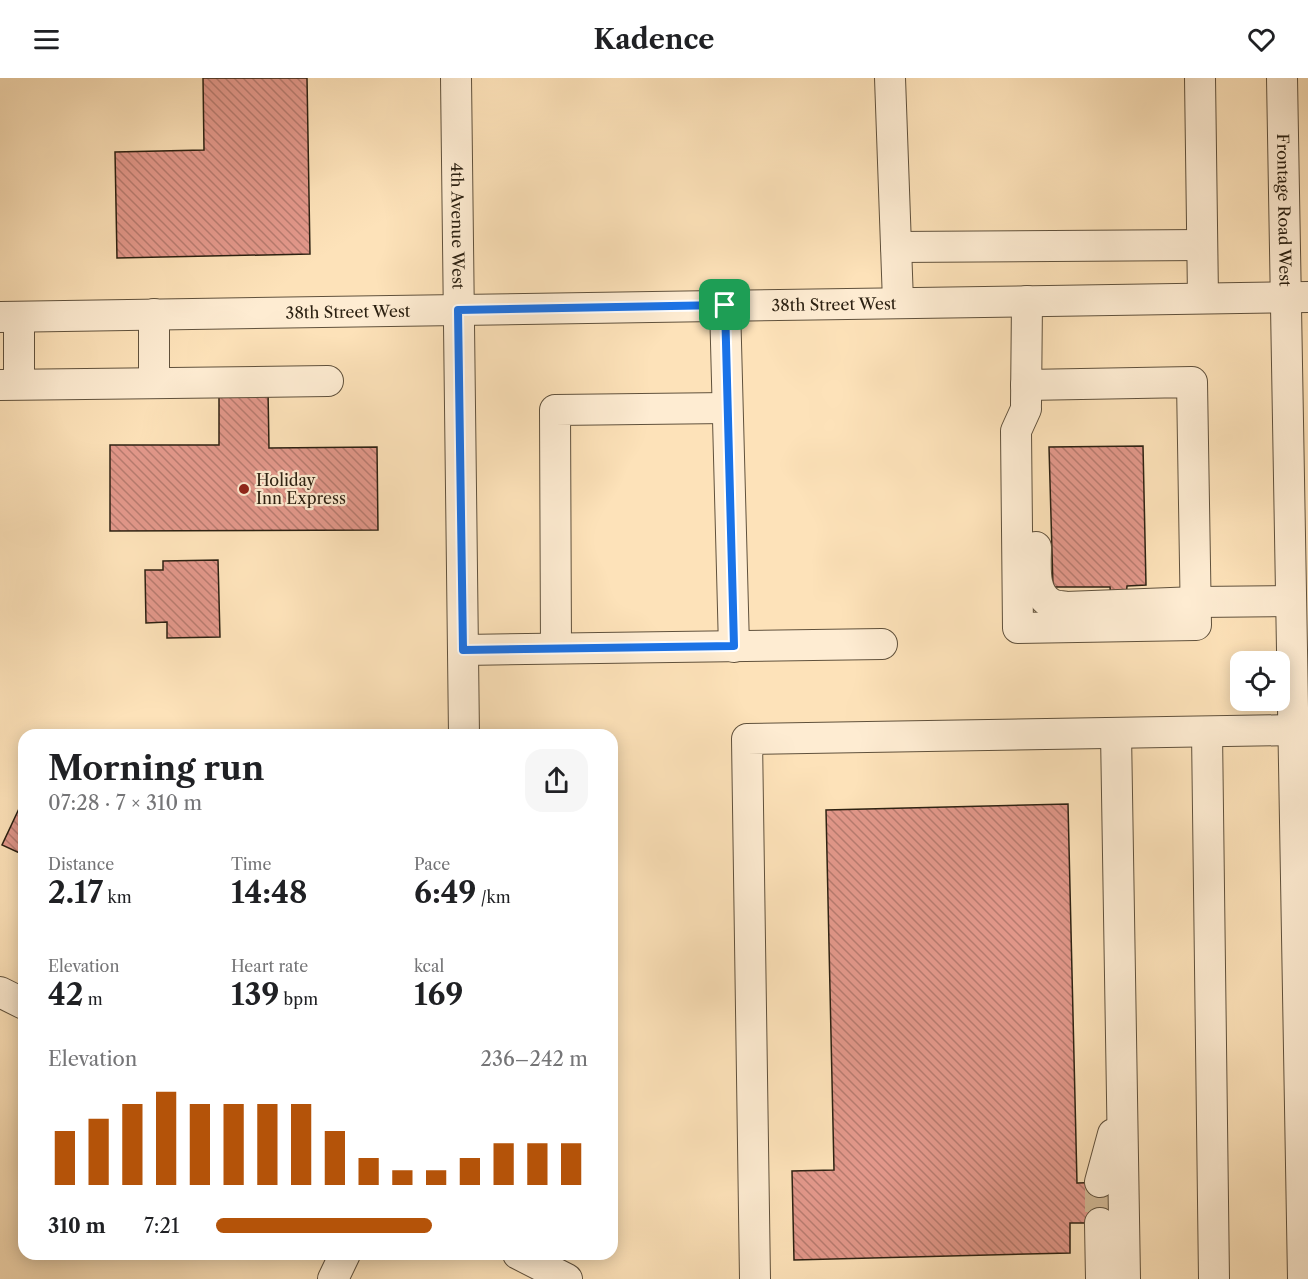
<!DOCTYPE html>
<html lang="en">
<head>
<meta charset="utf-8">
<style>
	body { margin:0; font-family:"Libre Caslon Text",serif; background:#f6f6f6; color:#202124; height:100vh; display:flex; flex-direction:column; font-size:22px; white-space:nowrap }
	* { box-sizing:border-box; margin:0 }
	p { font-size:20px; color:#757577 }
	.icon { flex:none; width:33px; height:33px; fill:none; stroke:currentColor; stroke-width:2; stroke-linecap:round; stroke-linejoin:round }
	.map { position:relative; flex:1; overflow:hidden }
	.details { position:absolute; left:18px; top:651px; width:600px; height:531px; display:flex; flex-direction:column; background:#fff; border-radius:18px; box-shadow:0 3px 15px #0003 }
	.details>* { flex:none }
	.fabs { position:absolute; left:1230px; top:573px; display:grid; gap:12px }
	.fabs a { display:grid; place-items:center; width:60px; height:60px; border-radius:12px; background:#fff; box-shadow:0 3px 15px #0003; font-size:30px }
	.pin { position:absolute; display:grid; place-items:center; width:51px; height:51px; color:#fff; margin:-26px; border-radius:12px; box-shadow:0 3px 9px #0006 }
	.round { display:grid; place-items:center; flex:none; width:63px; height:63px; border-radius:18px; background:#f6f6f6 }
	.summary { display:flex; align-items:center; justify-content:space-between; height:102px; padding:0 30px }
	h1 { font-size:33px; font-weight:700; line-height:45px }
	.figures { display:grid; grid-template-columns:repeat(3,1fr); gap:9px; height:102px; padding:6px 30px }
	.figures div { display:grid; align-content:center }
	.figures b { font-size:30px; font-weight:700 }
	.figures small { font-size:16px; font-weight:400 }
	.figures p { font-size:16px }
	.chart { height:168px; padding:12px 30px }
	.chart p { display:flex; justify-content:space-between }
	.chart svg { width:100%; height:108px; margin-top:6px; stroke:#b45309; stroke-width:6 }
	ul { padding:0 30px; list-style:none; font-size:20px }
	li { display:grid; grid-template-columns:96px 72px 1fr; align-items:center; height:45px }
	li i { height:15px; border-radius:8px; background:#b45309 }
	header { display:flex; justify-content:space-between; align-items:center; height:78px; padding:0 30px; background:#fff; font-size:27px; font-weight:700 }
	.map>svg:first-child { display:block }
</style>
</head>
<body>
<header><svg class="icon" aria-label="menu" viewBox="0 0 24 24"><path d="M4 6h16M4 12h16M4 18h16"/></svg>Kadence<svg class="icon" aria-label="heart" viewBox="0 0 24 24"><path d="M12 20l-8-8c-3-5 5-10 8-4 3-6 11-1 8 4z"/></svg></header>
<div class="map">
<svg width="1308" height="1201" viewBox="0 0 1308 1201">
	<defs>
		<pattern id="building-back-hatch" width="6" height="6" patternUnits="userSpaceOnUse" patternTransform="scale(1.5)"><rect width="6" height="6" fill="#e3988b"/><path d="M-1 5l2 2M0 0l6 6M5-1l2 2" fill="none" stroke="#b87c70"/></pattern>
	</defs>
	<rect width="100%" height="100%" fill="#fde2b9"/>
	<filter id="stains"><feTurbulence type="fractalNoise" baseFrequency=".00333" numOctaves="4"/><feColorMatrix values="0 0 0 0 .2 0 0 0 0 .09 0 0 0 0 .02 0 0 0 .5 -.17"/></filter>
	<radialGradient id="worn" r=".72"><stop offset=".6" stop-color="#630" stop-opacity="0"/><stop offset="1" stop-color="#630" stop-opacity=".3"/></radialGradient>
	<path fill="url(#building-back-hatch)" stroke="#2c2112" stroke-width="1.5" d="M203,0H307L310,176L117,180L115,74L204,72Z
		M219,312H268L269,370L377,369L378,452L110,453V367H219Z
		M1143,368L1146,507L1127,508L1126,520L1111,521L1110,509H1053L1049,369Z
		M218,482L220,559L167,560V544L146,545L145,492H163V483Z
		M24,720V777L2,767Z
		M1068,726L1077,1105L1115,1104L1116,1145H1070V1175L794,1182L792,1093L834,1092L826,732Z"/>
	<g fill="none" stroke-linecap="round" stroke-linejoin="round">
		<path stroke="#d3bb98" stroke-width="30" stroke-dasharray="30 15" stroke-linecap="butt" d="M1100,1104V1145"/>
		<defs>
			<g id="minor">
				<path id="s1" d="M456,0L464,657"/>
				<path d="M890,0L898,224"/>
				<path d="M1200,0L1203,220"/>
				<path id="s2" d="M1282,0L1303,1201"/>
				<path d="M896,169L1202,167"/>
				<path d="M725,227L734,569"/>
				<path d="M154,236V304"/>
				<path id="s3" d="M0,239L1308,219"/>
				<path d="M19,239V306"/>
				<path d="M0,307L328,303"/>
				<path d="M1026,307L1192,304L1196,547L1018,550L1016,353L1026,331"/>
				<path d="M1026,326L1027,223"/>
				<path d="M1036,469C1036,488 1032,516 1052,526C1056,528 1062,528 1066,529L1197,524L1291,523"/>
				<path d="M556,570L555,332L727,330"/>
				<path d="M463,572L882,566"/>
				<path d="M1207,654L1214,1201"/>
				<path d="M1116,655L1125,1201"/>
				<path d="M0,914L24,926"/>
				<path d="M1100,1104L1113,1056"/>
				<path d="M1100,1145L1101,1201"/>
				<path d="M518,1176L567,1201"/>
				<path d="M333,1201L345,1176"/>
				<path d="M755,1201L747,661L1294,652"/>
			</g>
		</defs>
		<use href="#minor" stroke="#60513c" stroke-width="32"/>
		<use href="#minor" stroke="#feecd2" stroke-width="30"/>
	</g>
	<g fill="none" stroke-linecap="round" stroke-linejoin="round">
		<defs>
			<path id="route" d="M725,227L734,568L463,572L458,232Z"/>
		</defs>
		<use href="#route" stroke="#fff" stroke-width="12"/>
		<use href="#route" stroke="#1a73e8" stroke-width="8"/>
	</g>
	<circle fill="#8f2418" stroke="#feecd2" stroke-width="2" cx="244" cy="411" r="6"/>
	<g text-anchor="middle" stroke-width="4.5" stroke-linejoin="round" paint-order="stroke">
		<g font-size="16" fill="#2c2112" stroke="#feecd2">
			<text dy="6" stroke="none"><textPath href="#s2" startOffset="132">Frontage Road West</textPath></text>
			<text dy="6" stroke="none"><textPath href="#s1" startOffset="148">4th Avenue West</textPath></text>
			<text dy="6" stroke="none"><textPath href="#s3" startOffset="834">38th Street West</textPath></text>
			<text dy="6" stroke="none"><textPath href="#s3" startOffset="348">38th Street West</textPath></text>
		</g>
		<g font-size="16" fill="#2c2112" stroke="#feecd2" text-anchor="start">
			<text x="256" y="408">Holiday<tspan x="256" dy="18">Inn Express</tspan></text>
		</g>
	</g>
	<rect width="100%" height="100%" filter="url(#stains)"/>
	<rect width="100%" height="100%" fill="url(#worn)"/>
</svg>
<div class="fabs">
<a><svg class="icon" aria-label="locate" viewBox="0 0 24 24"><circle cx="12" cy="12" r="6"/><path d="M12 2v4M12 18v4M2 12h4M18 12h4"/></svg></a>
</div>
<div class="pin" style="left:725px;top:227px;background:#1e9e55"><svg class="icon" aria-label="arrive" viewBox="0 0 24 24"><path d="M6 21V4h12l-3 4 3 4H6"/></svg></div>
<section class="details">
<div class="summary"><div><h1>Morning run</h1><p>07:28 · 7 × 310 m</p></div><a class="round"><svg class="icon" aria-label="share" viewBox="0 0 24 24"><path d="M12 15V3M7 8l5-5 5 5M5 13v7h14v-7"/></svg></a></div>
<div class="figures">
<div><p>Distance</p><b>2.17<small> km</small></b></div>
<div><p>Time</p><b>14:48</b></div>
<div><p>Pace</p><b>6:49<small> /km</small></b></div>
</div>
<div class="figures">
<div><p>Elevation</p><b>42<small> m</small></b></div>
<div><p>Heart rate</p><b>139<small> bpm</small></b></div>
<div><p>kcal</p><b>169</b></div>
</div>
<div class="chart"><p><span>Elevation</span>236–242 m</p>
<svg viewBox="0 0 160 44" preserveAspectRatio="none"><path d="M5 44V22M15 44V17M25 44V11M35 44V6M45 44V11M55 44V11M65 44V11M75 44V11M85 44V22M95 44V33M105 44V38M115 44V38M125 44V33M135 44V27M145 44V27M155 44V27"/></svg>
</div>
<ul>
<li><b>310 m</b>7:21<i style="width:58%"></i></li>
</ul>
</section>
</div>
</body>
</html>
